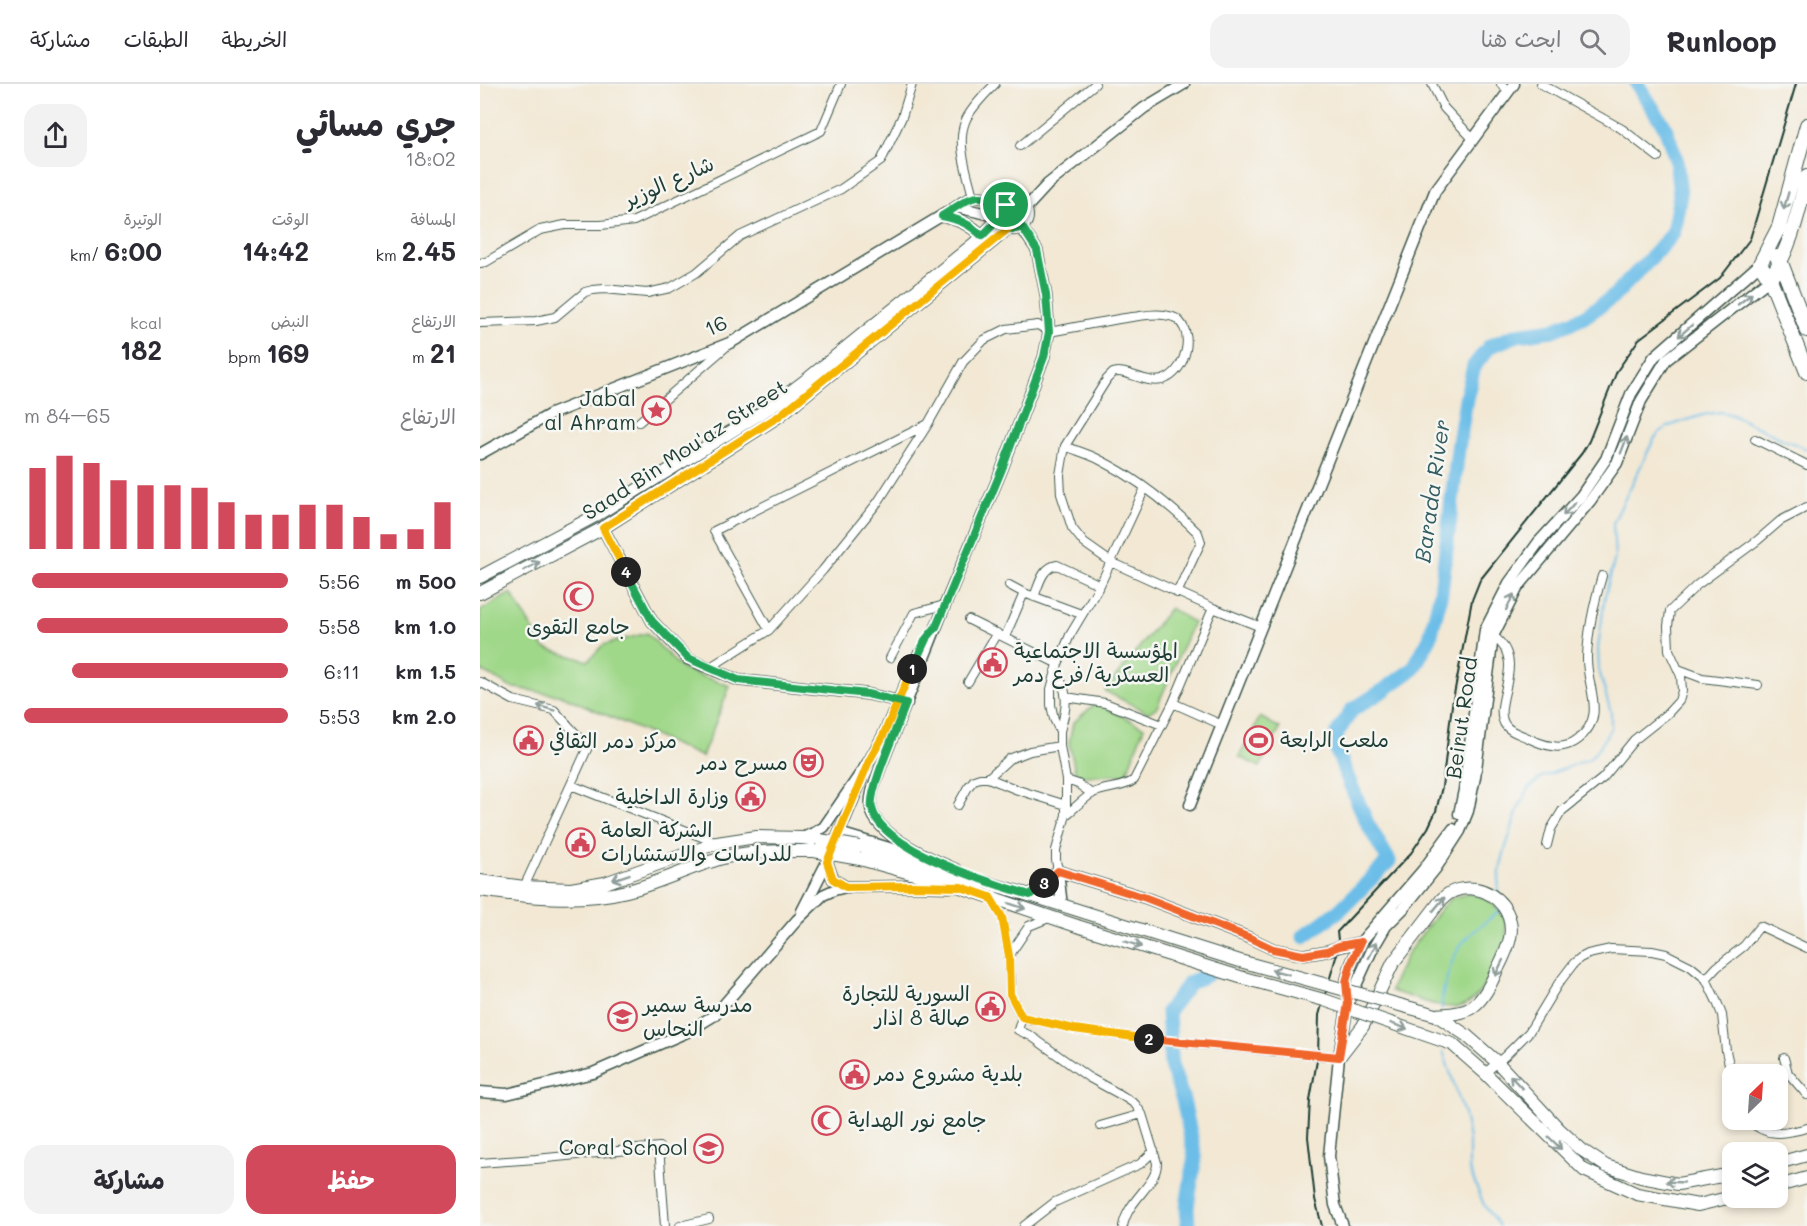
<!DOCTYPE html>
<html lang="ar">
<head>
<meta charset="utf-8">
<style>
	body { margin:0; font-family:Mali,"Playpen Sans Arabic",sans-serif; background:#f2f2f3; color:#2b2b33; direction:rtl; height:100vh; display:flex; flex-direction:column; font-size:22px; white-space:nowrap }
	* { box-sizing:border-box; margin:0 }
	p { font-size:20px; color:#7c7c81 }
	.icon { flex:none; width:33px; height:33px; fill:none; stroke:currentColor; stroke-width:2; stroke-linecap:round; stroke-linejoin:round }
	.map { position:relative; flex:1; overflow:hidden; direction:ltr }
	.details { display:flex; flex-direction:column; background:#fff; width:480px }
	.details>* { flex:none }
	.needle { width:39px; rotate:25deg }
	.tools { position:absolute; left:1242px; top:980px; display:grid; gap:12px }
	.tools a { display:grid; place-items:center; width:66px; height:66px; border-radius:12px; background:#fff; box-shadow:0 3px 9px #0003; font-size:30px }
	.pin { position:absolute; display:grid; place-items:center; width:51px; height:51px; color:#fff; margin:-26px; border:3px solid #fff; border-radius:50%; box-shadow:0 2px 6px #0007 }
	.km { position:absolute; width:30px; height:30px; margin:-15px; border-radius:50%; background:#222; color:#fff; font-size:16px; line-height:30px; text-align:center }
	.round { display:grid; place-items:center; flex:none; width:63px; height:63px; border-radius:18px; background:#f2f2f3 }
	.head { display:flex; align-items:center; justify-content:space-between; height:102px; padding:0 24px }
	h1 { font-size:33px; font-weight:700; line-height:45px }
	.metrics { display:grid; grid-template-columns:repeat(3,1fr); gap:9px; height:102px; padding:6px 24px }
	.metrics div { display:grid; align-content:center }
	.metrics b { font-size:26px; font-weight:700 }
	.metrics small { font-size:16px; font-weight:400 }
	.metrics p { font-size:16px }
	.chart { height:168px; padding:12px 24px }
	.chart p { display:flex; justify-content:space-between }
	.chart svg { width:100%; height:108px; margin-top:6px; stroke:#d1495b; stroke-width:6 }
	.action { display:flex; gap:12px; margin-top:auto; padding:12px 24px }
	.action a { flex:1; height:69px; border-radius:18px; background:#d1495b; color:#fff; font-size:24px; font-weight:700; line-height:69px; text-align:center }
	.action a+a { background:#f2f2f3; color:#2b2b33 }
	ul { padding:0 24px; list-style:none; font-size:20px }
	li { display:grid; grid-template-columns:96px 72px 1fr; align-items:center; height:45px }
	li i { height:15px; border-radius:8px; background:#d1495b }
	header { display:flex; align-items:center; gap:36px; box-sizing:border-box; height:84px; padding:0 30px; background:#fff; border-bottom:2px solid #e1e1e2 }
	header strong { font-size:28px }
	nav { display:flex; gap:33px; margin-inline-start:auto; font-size:21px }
	.search { width:420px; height:54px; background:#f2f2f3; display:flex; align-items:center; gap:15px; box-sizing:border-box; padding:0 21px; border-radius:18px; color:#7c7c81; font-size:22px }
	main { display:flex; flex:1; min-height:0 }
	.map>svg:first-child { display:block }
</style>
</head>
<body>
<header>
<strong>Runloop</strong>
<div class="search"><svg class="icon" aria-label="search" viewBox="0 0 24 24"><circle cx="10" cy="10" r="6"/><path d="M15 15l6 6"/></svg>ابحث هنا</div>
<nav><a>الخريطة</a><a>الطبقات</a><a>مشاركة</a></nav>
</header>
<main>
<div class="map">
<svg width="1327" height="1142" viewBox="0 0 1327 1142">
	<rect width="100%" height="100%" fill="#f6f6f2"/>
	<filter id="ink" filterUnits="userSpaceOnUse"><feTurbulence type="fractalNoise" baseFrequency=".0167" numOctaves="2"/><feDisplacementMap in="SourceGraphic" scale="12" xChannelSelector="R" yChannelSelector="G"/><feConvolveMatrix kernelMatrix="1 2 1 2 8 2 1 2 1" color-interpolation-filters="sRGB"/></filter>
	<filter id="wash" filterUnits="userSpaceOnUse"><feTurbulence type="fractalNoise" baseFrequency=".008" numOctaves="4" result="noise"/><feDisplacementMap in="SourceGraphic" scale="24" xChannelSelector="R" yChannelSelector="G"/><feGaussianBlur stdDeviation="1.35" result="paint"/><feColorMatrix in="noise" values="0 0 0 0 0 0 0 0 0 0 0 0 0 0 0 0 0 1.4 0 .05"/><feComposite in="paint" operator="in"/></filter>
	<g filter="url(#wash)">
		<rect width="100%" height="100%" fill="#f2e8d4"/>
		<path fill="#a0d88a" stroke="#608a5f" stroke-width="1.5" d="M31,509L64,564L108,577L123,561L167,549L202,585L250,602L222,673L83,612L30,603L0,586V527Z
			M690,524L713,538L677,623L668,629L625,607Z
			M616,619L664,643L646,691L596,692L589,659L593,639Z
			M780,633L800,644L780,683L759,673Z
			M987,810C1008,810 1029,829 1026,852C1025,859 1020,867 1017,874C1008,892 1001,918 978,923C964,926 927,911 911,907L914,897L927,870L961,824L972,814Z"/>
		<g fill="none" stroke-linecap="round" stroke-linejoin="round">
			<path stroke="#6cbee8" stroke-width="2" d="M1017,810L1021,781L1025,766L1038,725L1049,704L1062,693L1109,675L1119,664L1131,644V629L1119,586L1118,564L1125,512L1135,474L1133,439L1174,355L1179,349L1189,342L1223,331L1240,328L1250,330L1302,355L1327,365
				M962,925C961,915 963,906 966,897C977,855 987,854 1018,828V824
				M963,967L984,1030L989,1055V1085L1004,1121L1019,1142"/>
			<path stroke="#6cbee8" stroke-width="15" d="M824,852L860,826L909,777L887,739L869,697L856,664L857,649L872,626L904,606L933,585L950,554L961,508L978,365L986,315L994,282L1010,262L1037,251L1073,246L1102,234L1133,213L1170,175L1193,149L1200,111L1196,75L1185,43L1157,0
				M708,1142L707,1123L715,1072L703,1016L691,981L688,927L709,899L728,890"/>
		</g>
	</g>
	<g filter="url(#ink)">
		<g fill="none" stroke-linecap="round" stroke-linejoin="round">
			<defs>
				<path id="minor" d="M952,0L964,24L993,55
					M1021,0L1029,7
					M1061,0L1142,45L1178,73
					M540,62L615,0
					M493,113C488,90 476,61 485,38C489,26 506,9 515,0
					M0,179L6,178L60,146L85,141H121L154,137L341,47L361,0
					M0,239L56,237L75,233L105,208L113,206L124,205L167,209L190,204L216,189L260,152L361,105L401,77L422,33L432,0
					M159,338L247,262
					M1275,355L1327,381
					M585,362C597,367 609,370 620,376C656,394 690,421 718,449L721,458L697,509
					M529,501L544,509L601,530
					M554,513C559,501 562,483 577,481L620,501
					M733,524L781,543
					M489,536L578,580
					M289,546L234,447L448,340
					M1013,552C1050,578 1009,621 1026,642C1031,648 1039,650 1046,653C1054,657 1063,661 1072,662C1081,664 1091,661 1098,655C1128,632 1106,603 1107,573C1108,546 1114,519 1122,492
					M525,553L544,509
					M410,574L434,529L465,521
					M229,584L289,546L343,486L398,418L448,340L483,278L504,256L526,245L558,241L569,248C597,243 624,237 652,233C662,232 673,229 684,231C688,232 693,232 697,235C715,250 706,284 687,294C669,304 645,283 633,289C632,290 628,294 627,295L585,362L580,391L581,410L592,444L604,459L631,478L733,524L693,619L654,696C644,704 625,703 613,709C603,715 595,724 586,731
					M1198,585L1222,594L1278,601
					M575,587C590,607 587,624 580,647
					M0,598L33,616L74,626L108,663L44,803
					M488,598L517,549
					M586,613L625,619L682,641
					M693,619L742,641
					M508,694L529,675L550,667L580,662
					M586,696L598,700L612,710
					M91,701L237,759
					M478,721L488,703L494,696L500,694H508L538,706L586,721
					M1067,761L1071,745L1082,727L1123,694L1154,656L1188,629L1199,617L1202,607L1201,592L1189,566L1188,542L1190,527L1217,501L1278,456L1300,437L1327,423
					M578,787L576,776V766L586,731V696L580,662V647L574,635L571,621V605L578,580L590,551L620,501L665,404
					M510,813L522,833L529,872L530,911L542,933L538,946L551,952L608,993L641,1011L655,1020L662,1030L677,1079C677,1101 648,1115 643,1142
					M529,872L549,842L571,833
					M1226,895L1237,883L1264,862L1280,842L1327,864
					M542,933L594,945L676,956L859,973
					M1304,974L1308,989L1327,1011
					M1005,989L1025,972L1049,948L1078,900L1094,879L1100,874L1108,870L1131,865L1172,867L1186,870L1210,882L1226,895L1237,918L1242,931L1246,967L1252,993
					M1268,1035C1285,1054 1305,1050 1327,1044
					M620,1042L662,1030
					M0,1079L56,1075L179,1063L185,1142
					M200,1142L229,1135
					M544,1142L575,1118L660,1080L674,1067"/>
				<path id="tertiary" d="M476,123L521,133
					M545,125L568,100L664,24L704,0
					M0,370L71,330L252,258L476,123C493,108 508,112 527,121
					M123,444L172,537L208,575L258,596L387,610L427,619
					M710,721L955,107L1034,0
					M979,730L984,706L1005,546L1029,499L1058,459L1101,412L1126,375L1151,310L1174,273L1280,180
					M359,749L436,772
					M322,754L336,748L344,743L389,677L403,652L438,571
					M347,778L353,795L366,803L432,802L470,803
					M477,786C453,776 396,752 391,724C389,710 397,694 401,682L465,521L522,385L564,273L569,248L566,211L557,166L541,143
					M578,787L582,822
					M550,811L578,787L666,814L770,854L793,865L823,871L847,867L859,863L881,858
					M322,827L347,778L381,697
					M868,912L866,898L871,880L881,858L943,786L973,745
					M0,1008L27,1010L113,989L207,948L235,931L317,836L343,811L354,806L366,803
					M863,1142L855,1121L849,1072L859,973L868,919L892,866L906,842L923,825L956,784L980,747L988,727L995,693L1013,552L1038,503L1110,417L1137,379L1161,317L1186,276L1290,195"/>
				<path id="secondary" d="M521 132a13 13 0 1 1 26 0a13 13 0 1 1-26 0Z
					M462,132C478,135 490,140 502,152
					M0,493L115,432L289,324L330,293L495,159L521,133
					M0,509L123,444L299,332L529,144
					M379,763L550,811L607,829
					M380,775L481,803L597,842
					M0,797L44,803L91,805L125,799L237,759L276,753L322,754L340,756
					M0,806C48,813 98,819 147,807C181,799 213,781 247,773C275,766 305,767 334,767
					M956,931L986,951L1018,979L1080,1046L1102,1066L1126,1082L1161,1093L1198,1100L1252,1090
					M972,960L1005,989L1104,1086L1157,1110L1218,1121L1252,1113
					M859,973L883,942L913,879L962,815C971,806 984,803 996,805C1007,807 1016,813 1023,822C1040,845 1026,868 1015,890C1010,902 1003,916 991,924C982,930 967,930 956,931
					M1298,1079L1327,1071
					M1298,1102L1327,1094"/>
				<path id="primary" d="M1327,41L1299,143L1280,180L1290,195L1327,288
					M1297,173L1301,179L1327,246
					M1290,195C1311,164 1318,128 1327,93"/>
			</defs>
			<use href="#minor" stroke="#3f574c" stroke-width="10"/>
			<use href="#tertiary" stroke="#3f574c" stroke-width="13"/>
			<use href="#secondary" stroke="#3f574c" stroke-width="14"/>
			<use href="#primary" stroke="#3f574c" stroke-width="16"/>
			<use href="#minor" stroke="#fff" stroke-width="8"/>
			<use href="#tertiary" stroke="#fff" stroke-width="10"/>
			<use href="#secondary" stroke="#fff" stroke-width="12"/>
			<use href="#primary" stroke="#fff" stroke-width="14"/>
			<path stroke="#1f3d34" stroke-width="2" d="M842,1142L835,1115L828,1053L830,1016L838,971L839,931L859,863L857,848L931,769L948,744L956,727L962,703L972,621L992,516L1000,496L1102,369L1109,357L1137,287L1159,255L1240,194L1270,155L1316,0"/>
			<defs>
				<path id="secondary-bridge" d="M340,756L379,763
					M334,767L380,775
					M607,829L760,877L956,931
					M597,842L760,893L844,916L972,960"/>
			</defs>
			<use href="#secondary-bridge" stroke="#3f574c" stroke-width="14" stroke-linecap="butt"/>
			<use href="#secondary-bridge" stroke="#fff" stroke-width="12"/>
		</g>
		<defs><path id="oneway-shaft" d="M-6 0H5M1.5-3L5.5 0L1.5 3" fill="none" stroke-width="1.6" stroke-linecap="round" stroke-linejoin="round" transform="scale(1.5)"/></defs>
		<g stroke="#8f9e9a">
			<use href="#oneway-shaft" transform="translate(1306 117) rotate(106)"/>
			<use href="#oneway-shaft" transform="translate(1265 215) rotate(-38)"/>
			<use href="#oneway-shaft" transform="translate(1205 247) rotate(139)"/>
			<use href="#oneway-shaft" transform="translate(1144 361) rotate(-69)"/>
			<use href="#oneway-shaft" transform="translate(1089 425) rotate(132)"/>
			<use href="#oneway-shaft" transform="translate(52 482) rotate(-28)"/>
			<use href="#oneway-shaft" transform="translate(1030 518) rotate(-64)"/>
			<use href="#oneway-shaft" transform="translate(66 624) rotate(-163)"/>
			<use href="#oneway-shaft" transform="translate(141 793) rotate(161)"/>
			<use href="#oneway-shaft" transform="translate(959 820) rotate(-50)"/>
			<use href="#oneway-shaft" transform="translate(537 822) rotate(19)"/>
			<use href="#oneway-shaft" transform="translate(653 860) rotate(18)"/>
			<use href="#oneway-shaft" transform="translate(893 866) rotate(-62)"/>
			<use href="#oneway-shaft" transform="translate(1019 884) rotate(116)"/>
			<use href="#oneway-shaft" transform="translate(800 888) rotate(-165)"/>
			<use href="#oneway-shaft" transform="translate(919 942) rotate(19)"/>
			<use href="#oneway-shaft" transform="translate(1036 998) rotate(-133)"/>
			<use href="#oneway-shaft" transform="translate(1075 1059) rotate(44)"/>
			<use href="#oneway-shaft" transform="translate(1195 1098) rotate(-177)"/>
		</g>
	</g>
	<g fill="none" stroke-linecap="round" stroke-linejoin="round" filter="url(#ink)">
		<defs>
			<path id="split-1" d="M432,585L446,555L456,543L522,385L564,273L569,248L566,211L557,166L542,143C532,148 523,144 521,133L502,152C490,140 478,135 462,132C490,115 493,105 526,121"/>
			<path id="split-2" d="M432,585L403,652L389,677L347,778L353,795L366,803L432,802L481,803L510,813L522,833L529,872L530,910L542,933L594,945L669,955"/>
			<path id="split-3" d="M564,799L578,787L666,814L770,854L793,865L823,871L847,867L859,862L881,858L871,880L866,898L868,919L859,973L669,955"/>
			<path id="split-4" d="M146,488L172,537L208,574L258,596L387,610L426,619C419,640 388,706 392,724C400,765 513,800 550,811L564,799"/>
			<path id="split-5" d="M146,488L123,444L299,332L529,144C519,139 519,129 526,121"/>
		</defs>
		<use href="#split-1" stroke="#fff" stroke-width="12"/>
		<use href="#split-2" stroke="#fff" stroke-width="12"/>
		<use href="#split-3" stroke="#fff" stroke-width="12"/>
		<use href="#split-4" stroke="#fff" stroke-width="12"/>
		<use href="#split-5" stroke="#fff" stroke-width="12"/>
		<use href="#split-1" stroke="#22a559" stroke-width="8"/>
		<use href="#split-2" stroke="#f5b400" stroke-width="8"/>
		<use href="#split-3" stroke="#f0652b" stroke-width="8"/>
		<use href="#split-4" stroke="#22a559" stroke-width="8"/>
		<use href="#split-5" stroke="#f5b400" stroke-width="8"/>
	</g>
	<defs>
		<symbol id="sight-ring" viewBox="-11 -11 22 22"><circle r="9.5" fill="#f6f6f2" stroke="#d1495b" stroke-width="1.5"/><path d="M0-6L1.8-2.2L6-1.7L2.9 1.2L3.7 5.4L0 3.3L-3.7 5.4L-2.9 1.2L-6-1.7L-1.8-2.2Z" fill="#d1495b"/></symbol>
		<symbol id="mosque-ring" viewBox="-11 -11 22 22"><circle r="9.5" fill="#f6f6f2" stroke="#d1495b" stroke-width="1.5"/><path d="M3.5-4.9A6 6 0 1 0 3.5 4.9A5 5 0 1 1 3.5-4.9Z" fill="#d1495b"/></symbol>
		<symbol id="civic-ring" viewBox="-11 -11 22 22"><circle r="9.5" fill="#f6f6f2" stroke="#d1495b" stroke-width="1.5"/><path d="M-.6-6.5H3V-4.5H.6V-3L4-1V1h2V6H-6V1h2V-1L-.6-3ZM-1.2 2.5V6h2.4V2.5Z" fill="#d1495b"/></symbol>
		<symbol id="stadium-ring" viewBox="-11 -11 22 22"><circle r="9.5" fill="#f6f6f2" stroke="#d1495b" stroke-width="1.5"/><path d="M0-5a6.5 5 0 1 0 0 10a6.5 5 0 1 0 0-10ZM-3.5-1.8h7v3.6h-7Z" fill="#d1495b"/></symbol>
		<symbol id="theatre-ring" viewBox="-11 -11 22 22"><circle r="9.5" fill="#f6f6f2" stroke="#d1495b" stroke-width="1.5"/><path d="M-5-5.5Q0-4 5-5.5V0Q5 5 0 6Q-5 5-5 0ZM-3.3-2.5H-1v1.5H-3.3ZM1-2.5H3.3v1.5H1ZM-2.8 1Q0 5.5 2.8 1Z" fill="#d1495b"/></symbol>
		<symbol id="school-ring" viewBox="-11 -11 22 22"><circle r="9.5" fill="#f6f6f2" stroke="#d1495b" stroke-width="1.5"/><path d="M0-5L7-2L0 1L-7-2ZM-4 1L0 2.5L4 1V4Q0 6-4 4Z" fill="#d1495b"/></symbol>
	</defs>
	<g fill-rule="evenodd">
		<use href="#sight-ring" x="160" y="310" width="33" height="33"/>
		<use href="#mosque-ring" x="82" y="496" width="33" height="33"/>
		<use href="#civic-ring" x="496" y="562" width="33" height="33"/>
		<use href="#stadium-ring" x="762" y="640" width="33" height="33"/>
		<use href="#civic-ring" x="32" y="640" width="33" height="33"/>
		<use href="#theatre-ring" x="312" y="662" width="33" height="33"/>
		<use href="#civic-ring" x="254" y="696" width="33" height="33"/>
		<use href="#civic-ring" x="84" y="742" width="33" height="33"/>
		<use href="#civic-ring" x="494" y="906" width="33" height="33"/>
		<use href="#school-ring" x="126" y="916" width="33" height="33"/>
		<use href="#civic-ring" x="358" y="974" width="33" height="33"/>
		<use href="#mosque-ring" x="330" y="1020" width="33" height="33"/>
		<use href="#school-ring" x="212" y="1048" width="33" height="33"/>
	</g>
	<g text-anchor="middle" stroke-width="5" stroke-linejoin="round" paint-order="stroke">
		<g font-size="21" fill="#1f3d34" stroke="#f6f6f2">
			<text transform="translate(189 98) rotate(-24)" y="7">شارع الوزير</text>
			<text transform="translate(236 242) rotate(-25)" y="7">16</text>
			<text transform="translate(205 366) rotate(-33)" y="7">Saad Bin Mou'az Street</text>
			<text transform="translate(982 634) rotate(-82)" y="7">Beirut Road</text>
		</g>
		<g font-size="21" fill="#1f3d34" stroke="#f6f6f2" text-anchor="start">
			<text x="156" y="322" text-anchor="end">Jabal<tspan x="156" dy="24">al Ahram</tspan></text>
			<text x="98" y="550" text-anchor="middle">جامع التقوى</text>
			<text x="534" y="574">المؤسسة الاجتماعية<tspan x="534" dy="24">العسكرية/فرع دمر</tspan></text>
			<text x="800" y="663">ملعب الرابعة</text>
			<text x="69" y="664">مركز دمر الثقافي</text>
			<text x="308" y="686" text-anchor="end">مسرح دمر</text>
			<text x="249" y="720" text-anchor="end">وزارة الداخلية</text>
			<text x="121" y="753">الشركة العامة<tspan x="121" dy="24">للدراسات والاستشارات</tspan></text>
			<text x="490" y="917" text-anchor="end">السورية للتجارة<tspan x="490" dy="24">صالة 8 اذار</tspan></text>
			<text x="163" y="928">مدرسة سمير<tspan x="163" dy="24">النحاس</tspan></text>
			<text x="395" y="997">بلدية مشروع دمر</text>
			<text x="368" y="1043">جامع نور الهداية</text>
			<text x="208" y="1071" text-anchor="end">Coral School</text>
		</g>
		<g font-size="22" font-style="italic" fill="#325d61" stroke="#f6f6f2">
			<text transform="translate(952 407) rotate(-82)" y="8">Barada River</text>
		</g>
	</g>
</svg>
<div class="tools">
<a><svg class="needle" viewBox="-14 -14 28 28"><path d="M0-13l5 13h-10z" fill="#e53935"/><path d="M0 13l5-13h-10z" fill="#7c7c81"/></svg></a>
<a><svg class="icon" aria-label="layers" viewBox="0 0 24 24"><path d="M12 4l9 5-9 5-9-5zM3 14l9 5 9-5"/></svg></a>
</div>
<div class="pin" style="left:526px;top:121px;background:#1e9e55"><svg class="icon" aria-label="arrive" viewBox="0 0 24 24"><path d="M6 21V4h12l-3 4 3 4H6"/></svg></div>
<b class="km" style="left:432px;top:585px">1</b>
<b class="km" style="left:669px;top:955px">2</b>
<b class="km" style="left:564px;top:799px">3</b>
<b class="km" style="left:146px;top:488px">4</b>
</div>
<section class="details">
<div class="head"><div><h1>جري مسائي</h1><p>18:02</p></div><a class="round"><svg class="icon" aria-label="share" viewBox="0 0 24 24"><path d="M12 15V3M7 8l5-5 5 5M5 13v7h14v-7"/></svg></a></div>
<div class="metrics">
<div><p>المسافة</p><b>2.45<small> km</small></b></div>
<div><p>الوقت</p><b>14:42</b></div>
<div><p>الوتيرة</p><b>6:00<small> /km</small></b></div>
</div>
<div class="metrics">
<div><p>الارتفاع</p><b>21<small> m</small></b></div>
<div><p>النبض</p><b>169<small> bpm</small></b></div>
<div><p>kcal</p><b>182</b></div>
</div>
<div class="chart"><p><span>الارتفاع</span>65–84 m</p>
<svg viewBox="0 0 160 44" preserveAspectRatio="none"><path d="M5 44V11M15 44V6M25 44V9M35 44V16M45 44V18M55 44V18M65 44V19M75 44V25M85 44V30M95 44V30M105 44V26M115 44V26M125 44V31M135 44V38M145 44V36M155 44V25"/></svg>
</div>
<ul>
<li><b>500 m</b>5:56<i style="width:97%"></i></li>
<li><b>1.0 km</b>5:58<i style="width:95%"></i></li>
<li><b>1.5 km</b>6:11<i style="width:82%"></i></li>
<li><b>2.0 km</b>5:53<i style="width:100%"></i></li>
</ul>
<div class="action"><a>حفظ</a><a>مشاركة</a></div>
</section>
</main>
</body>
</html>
